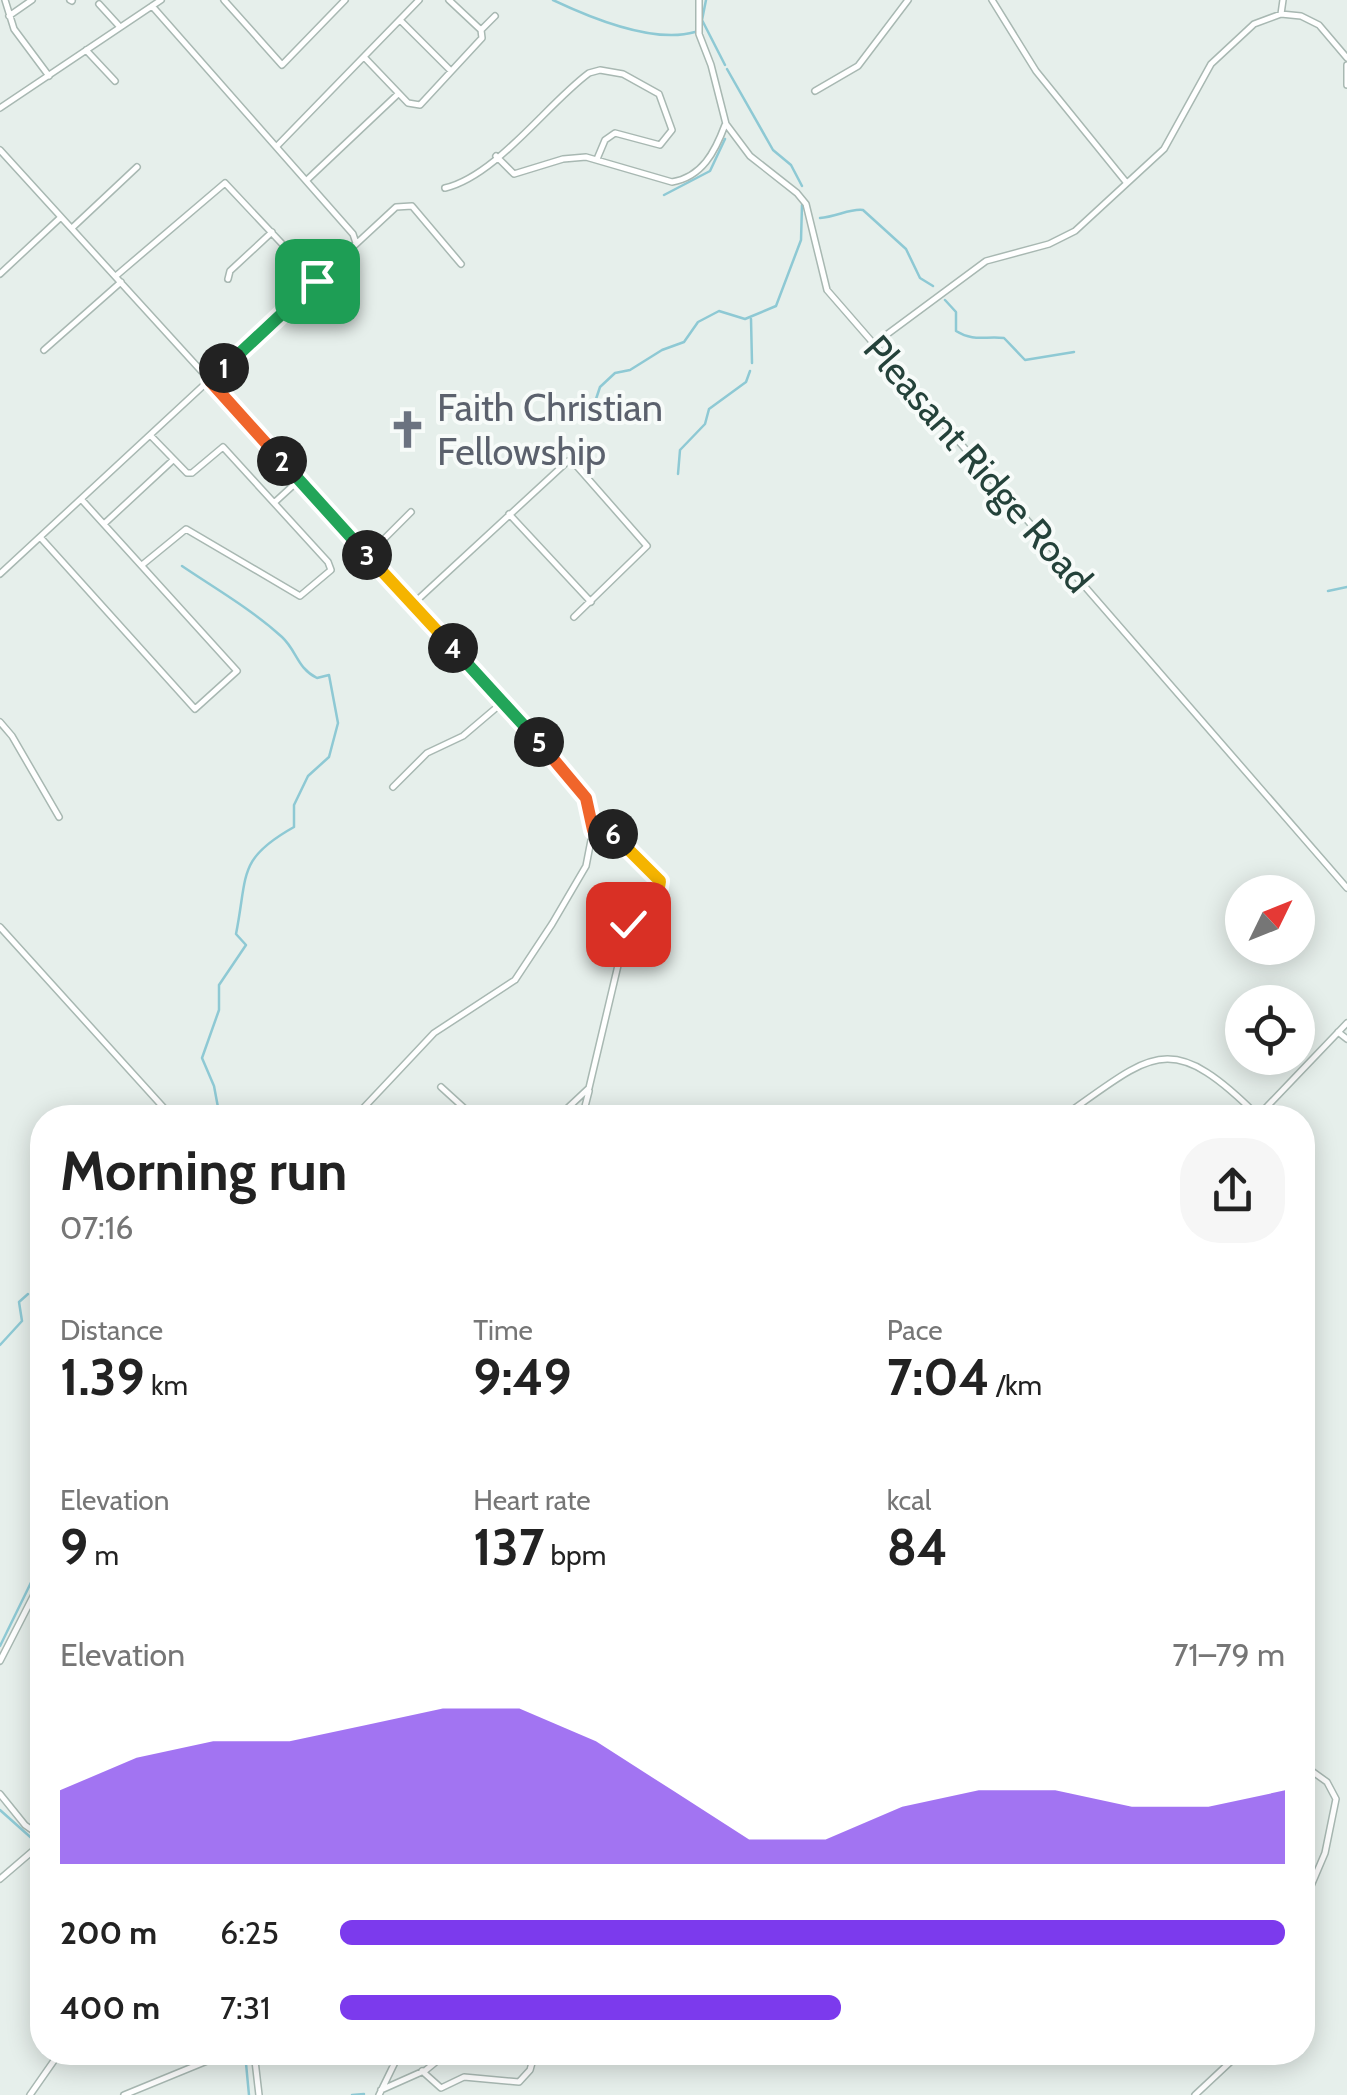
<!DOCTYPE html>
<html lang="en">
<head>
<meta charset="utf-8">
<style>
	body { margin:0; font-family:Cabin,sans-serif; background:#f6f6f6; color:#222; height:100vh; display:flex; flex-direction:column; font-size:38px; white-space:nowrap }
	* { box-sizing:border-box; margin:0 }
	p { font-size:32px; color:#767676 }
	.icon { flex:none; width:55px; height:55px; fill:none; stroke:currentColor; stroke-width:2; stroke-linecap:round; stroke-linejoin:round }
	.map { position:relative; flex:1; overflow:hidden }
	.panel { position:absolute; left:30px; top:1105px; width:1285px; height:960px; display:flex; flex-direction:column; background:#fff; border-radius:40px; box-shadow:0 5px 25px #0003 }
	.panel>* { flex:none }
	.needle { width:65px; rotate:47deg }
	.controls { position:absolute; left:1225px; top:875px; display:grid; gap:20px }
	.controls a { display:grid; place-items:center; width:90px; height:90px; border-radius:50%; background:#fff; box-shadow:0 5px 25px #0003; font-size:50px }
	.pin { position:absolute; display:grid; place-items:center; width:85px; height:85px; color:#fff; margin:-42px; border-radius:20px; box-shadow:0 5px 15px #0006 }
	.km { position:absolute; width:50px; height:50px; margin:-25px; border-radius:50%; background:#222; color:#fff; font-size:28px; line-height:50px; text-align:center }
	.round { display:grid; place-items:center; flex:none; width:105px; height:105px; border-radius:40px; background:#f6f6f6 }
	.head { display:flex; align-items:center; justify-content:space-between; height:170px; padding:0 30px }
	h1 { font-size:55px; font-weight:700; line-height:75px }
	.stats { display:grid; grid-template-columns:repeat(3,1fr); gap:15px; height:170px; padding:10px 30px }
	.stats div { display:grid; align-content:center }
	.stats b { font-size:50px; font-weight:700 }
	.stats small { font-size:28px; font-weight:400 }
	.stats p { font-size:28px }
	.chart { height:280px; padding:20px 30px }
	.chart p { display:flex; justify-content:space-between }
	.chart svg { width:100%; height:180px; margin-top:10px; fill:#7c3aed; opacity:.7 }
	ul { padding:0 30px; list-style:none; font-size:32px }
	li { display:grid; grid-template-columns:160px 120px 1fr; align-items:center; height:75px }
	li i { height:25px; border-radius:12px; background:#7c3aed }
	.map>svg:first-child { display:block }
</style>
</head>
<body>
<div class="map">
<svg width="1347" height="2095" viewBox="0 0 1347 2095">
	<rect width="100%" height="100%" fill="#e6efeb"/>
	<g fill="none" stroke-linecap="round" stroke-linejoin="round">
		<path stroke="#8ec9d4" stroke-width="2.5" d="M553,0C591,18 654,44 695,32
			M706,0L702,20L725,65
			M727,69L773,150L791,165L802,186
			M664,195L710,171L725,139
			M820,218C836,217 851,208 863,210L906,249L920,278L933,286
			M945,300L956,312V331C974,342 984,336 1004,338L1025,360L1074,352
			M751,319L752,363
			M596,399L600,387L615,373L630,370L662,350L684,342L698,322L719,311L745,319L776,306L801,240L802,205
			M678,474L680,450L705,424L709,409L746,382L750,371
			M182,566C216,589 251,609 282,637C297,651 297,668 317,678L329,675L338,723L329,757L308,776L294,805V827C237,859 248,874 236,934L246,945L219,985V1010L202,1058L214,1086L220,1118
			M1328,591L1347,587
			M0,1345L22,1321L19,1302L28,1294
			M0,1646L42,1560
			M0,1810L37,1843
			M245,2053L249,2095
			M352,2095L364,2094"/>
		<defs>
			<path id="minor" d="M5,0L14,29L49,76
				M70,0L72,1
				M224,0L282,65L345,0
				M449,0L481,30
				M699,0V34L711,65L726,124L750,156L797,193L806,204L827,290L1347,888
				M992,0L1036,71L1126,182
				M99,4L120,27
				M152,6L353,234L356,243
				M1281,14L1283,0
				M9,16L32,0
				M400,20L451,71
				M86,50L115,81
				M365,58L408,103L420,105L482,38L481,30L495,16
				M1347,65V85
				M815,91L858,66L908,0
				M0,108L161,0
				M278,145L419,0
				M0,150L562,767L586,798L593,830L586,866L552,924L515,980L434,1033L354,1118
				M496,156L514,174L563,159L586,157L672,182C702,177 715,152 725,125
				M308,179L398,94
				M445,188C496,176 547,104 589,73L600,70L623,74L659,94L672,130L660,145L615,133L605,140L597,159
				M72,228L137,167
				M0,274L61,217
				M117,275L225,183L317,281
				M228,279L230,271L272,232
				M874,344L986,261L1049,244L1075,231L1164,149L1211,64L1254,24L1281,14L1301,16L1319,25L1347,58
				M44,350L121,282
				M275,502L299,480
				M509,514L591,602
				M104,524L173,460
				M40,537L195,709L237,671L81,499
				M368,555L411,512
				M142,565L186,529L300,596L331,570L328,562L223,447L192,473H187L151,436
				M0,574L396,207L412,206L461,264
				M413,604L568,461L575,464L647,546L574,617
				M0,722L12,736L59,817
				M393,787L427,753L463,736L503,702
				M0,927L173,1118
				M1338,1032L1347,1039
				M441,1087L475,1118
				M1259,1115L1347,1023
				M557,1118L589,1088L628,923L657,894L660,881C640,860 623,835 593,830
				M582,1118L589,1091
				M1061,1118C1152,1054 1169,1027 1258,1116
				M0,1661L42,1579
				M1302,1764L1327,1782L1336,1799L1325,1853L1302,1907
				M0,1794L25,1825L42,1837
				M0,1879L42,1843
				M254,2052L259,2095
				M370,2052L394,2063
				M422,2071L441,2088L464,2077L519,2082L530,2070L535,2052
				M381,2090L426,2070L448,2052
				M30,2095L60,2052
				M124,2095L229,2052
				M379,2095L400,2052
				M1195,2095L1241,2052"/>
		</defs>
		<use href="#minor" stroke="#a8b8b2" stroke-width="8"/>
		<use href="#minor" stroke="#fff" stroke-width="5"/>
	</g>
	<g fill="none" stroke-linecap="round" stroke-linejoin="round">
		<defs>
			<path id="split-1" d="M224,368L317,281"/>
			<path id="split-2" d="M224,368L210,381L282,461"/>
			<path id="split-3" d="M282,461L367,555"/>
			<path id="split-4" d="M367,555L453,648"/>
			<path id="split-5" d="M453,648L539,742"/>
			<path id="split-6" d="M539,742L586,798L593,830L613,834"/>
			<path id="split-7" d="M613,834L660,881L658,894L628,924"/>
		</defs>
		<use href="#split-1" stroke="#fff" stroke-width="20"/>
		<use href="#split-2" stroke="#fff" stroke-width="20"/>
		<use href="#split-3" stroke="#fff" stroke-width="20"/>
		<use href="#split-4" stroke="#fff" stroke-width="20"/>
		<use href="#split-5" stroke="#fff" stroke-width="20"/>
		<use href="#split-6" stroke="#fff" stroke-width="20"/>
		<use href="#split-7" stroke="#fff" stroke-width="20"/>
		<use href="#split-1" stroke="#22a559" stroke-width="12"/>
		<use href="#split-2" stroke="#f0652b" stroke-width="12"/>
		<use href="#split-3" stroke="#22a559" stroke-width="12"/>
		<use href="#split-4" stroke="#f5b400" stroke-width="12"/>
		<use href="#split-5" stroke="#22a559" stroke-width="12"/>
		<use href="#split-6" stroke="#f0652b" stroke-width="12"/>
		<use href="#split-7" stroke="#f5b400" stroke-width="12"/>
	</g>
	<defs>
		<symbol id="church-bare" viewBox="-9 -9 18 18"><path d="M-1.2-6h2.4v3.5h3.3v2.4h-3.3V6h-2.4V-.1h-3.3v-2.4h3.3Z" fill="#6b7280" stroke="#f7fbf9" stroke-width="2.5" paint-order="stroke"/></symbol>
	</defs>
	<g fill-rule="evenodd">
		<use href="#church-bare" x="380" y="402" width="55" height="55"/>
	</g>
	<g text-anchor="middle" stroke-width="8" stroke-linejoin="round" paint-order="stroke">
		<g font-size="38" fill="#5b616d" stroke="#f7fbf9" text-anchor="start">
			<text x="437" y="421">Faith Christian<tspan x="437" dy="44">Fellowship</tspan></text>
		</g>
		<g font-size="38" fill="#24423a" stroke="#f7fbf9">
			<text transform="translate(978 464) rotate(49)" y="13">Pleasant Ridge Road</text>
		</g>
	</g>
</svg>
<div class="controls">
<a><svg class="needle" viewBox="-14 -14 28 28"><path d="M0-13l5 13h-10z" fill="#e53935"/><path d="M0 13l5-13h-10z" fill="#767676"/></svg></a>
<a><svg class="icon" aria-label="locate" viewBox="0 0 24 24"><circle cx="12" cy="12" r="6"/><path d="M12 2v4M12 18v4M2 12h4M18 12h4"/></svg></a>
</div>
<div class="pin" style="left:317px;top:281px;background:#1e9e55"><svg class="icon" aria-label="arrive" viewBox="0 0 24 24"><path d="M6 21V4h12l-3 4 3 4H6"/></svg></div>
<div class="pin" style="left:628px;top:924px;background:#d93025"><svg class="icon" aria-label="check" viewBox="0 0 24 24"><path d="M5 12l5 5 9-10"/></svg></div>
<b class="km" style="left:224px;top:368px">1</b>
<b class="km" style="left:282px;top:461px">2</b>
<b class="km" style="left:367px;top:555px">3</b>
<b class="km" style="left:453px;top:648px">4</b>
<b class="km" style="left:539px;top:742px">5</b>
<b class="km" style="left:613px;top:834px">6</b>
<section class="panel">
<div class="head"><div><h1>Morning run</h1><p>07:16</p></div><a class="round"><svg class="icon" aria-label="share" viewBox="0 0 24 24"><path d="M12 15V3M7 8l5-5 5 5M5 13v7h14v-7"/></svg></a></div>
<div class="stats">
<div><p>Distance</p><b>1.39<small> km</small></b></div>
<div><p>Time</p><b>9:49</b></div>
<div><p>Pace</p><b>7:04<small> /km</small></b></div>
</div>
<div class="stats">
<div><p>Elevation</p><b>9<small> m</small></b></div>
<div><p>Heart rate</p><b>137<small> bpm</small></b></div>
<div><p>kcal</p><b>84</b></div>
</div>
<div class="chart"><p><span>Elevation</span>71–79 m</p>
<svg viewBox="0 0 160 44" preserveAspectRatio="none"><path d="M0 44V26L10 18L20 14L30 14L40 10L50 6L60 6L70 14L80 26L90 38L100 38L110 30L120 26L130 26L140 30L150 30L160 26V44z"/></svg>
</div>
<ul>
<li><b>200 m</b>6:25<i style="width:100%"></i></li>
<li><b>400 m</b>7:31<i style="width:53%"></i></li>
</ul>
</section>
</div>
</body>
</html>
